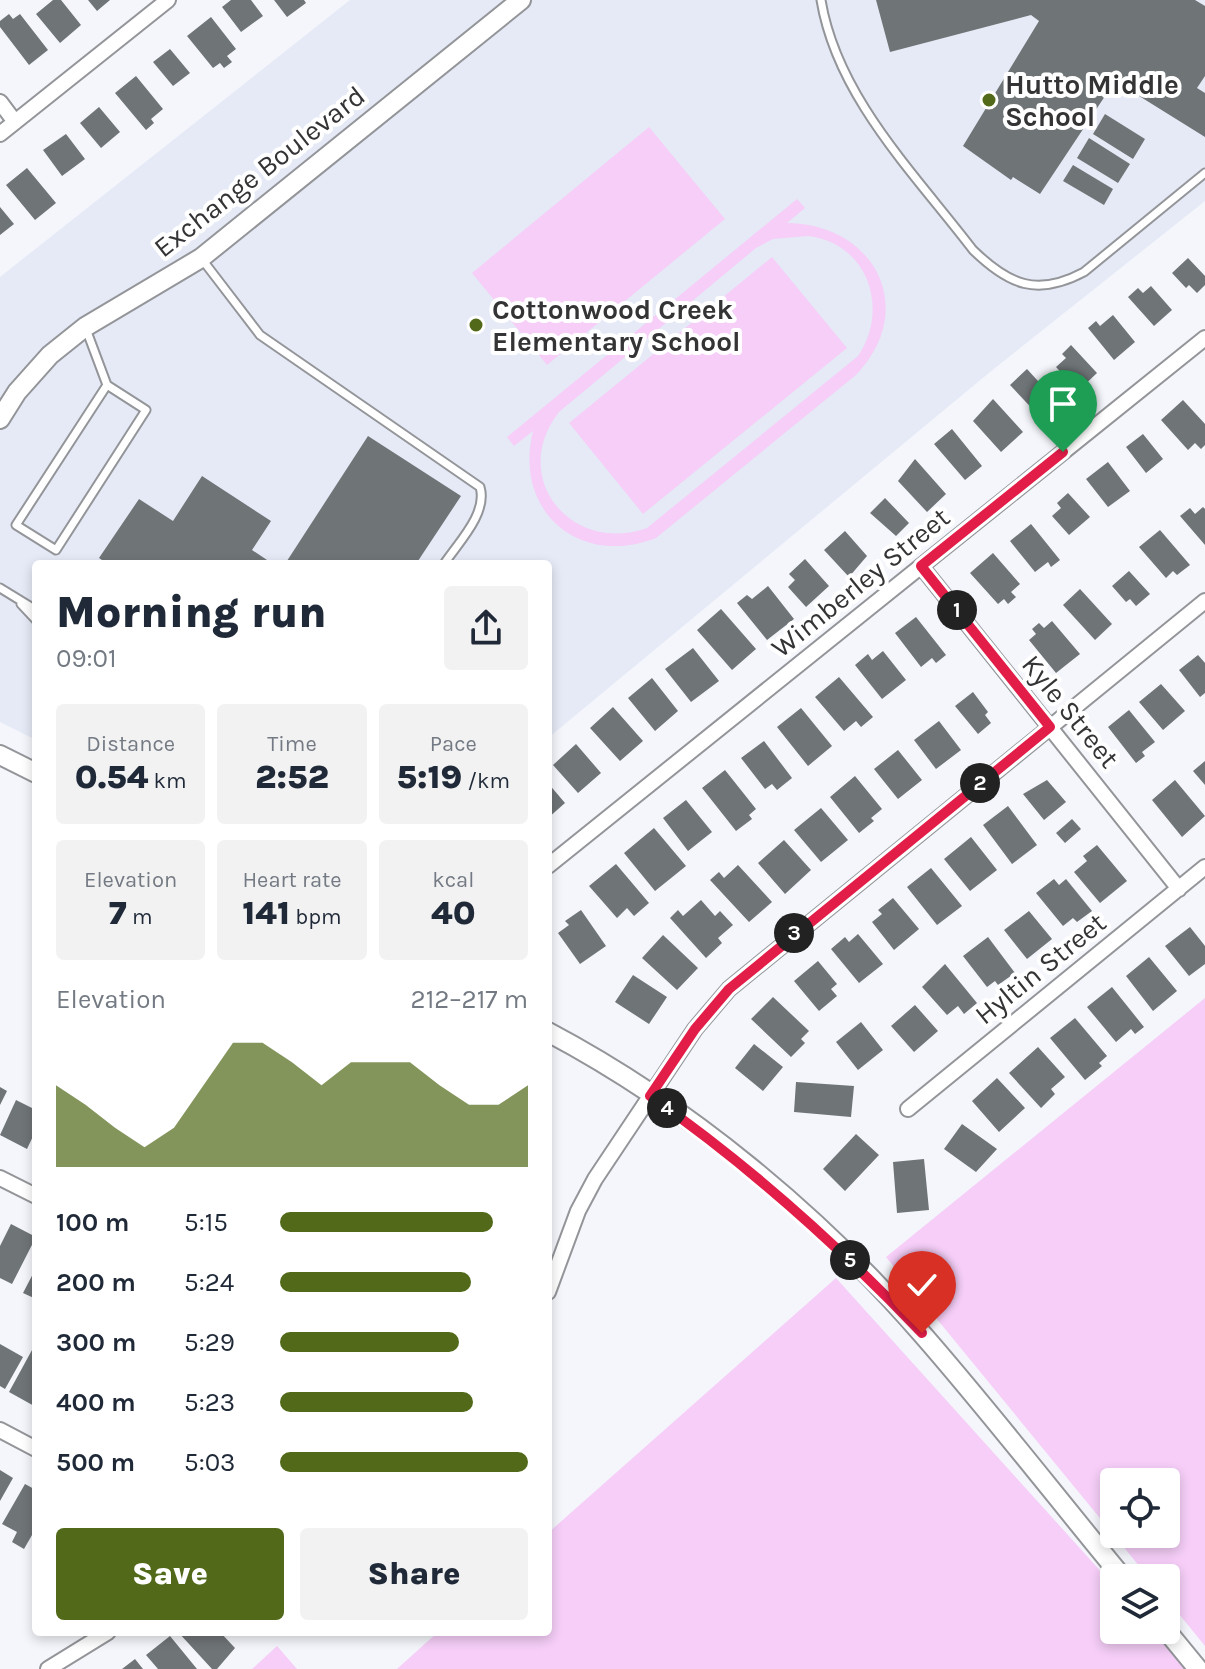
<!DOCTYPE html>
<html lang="en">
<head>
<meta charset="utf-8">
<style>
	body { margin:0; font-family:Karla,sans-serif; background:#f2f2f3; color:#1f2937; height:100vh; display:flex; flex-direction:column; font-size:30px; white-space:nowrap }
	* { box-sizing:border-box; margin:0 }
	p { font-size:26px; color:#747a83 }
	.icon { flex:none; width:44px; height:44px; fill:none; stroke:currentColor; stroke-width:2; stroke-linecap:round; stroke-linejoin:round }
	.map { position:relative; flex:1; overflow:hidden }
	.drawer { position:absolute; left:32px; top:560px; width:520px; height:1076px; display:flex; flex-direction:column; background:#fff; border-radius:8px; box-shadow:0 4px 12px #0003 }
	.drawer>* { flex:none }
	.controls { position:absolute; left:1100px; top:1468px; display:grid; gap:16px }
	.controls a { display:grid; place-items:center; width:80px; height:80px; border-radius:8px; background:#fff; box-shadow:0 4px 12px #0003; font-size:40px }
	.pin { position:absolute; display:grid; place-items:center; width:68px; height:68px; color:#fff; margin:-82px -34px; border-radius:50% 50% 50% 0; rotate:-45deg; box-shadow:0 0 8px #0007 }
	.pin .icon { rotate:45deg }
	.km { position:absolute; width:40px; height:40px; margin:-20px; border-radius:50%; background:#222; color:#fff; font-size:22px; line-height:40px; text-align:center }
	.round { display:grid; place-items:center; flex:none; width:84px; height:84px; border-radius:8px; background:#f2f2f3 }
	.overview { display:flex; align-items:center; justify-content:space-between; height:136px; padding:0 24px }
	h1 { font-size:44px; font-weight:800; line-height:60px }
	.stats { display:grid; grid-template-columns:repeat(3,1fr); gap:12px; height:136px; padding:8px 24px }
	.stats div { display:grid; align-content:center; border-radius:8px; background:#f2f2f3; text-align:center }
	.stats b { font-size:34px; font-weight:800 }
	.stats small { font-size:22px; font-weight:400 }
	.stats p { font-size:22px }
	.chart { height:224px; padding:16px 24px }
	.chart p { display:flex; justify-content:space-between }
	.chart svg { width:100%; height:144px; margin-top:8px; fill:#516918; opacity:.7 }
	.button { display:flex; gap:16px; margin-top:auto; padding:16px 24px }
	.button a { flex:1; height:92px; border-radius:8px; background:#516918; color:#fff; font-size:32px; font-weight:800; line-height:92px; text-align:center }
	.button a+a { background:#f2f2f3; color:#1f2937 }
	ul { padding:0 24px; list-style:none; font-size:26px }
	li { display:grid; grid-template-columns:128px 96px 1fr; align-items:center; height:60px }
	li i { height:20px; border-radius:10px; background:#516918 }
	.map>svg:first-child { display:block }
</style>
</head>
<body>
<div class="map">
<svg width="1205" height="1669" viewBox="0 0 1205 1669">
	<rect width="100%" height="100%" fill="#f4f6fb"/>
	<path fill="#e5eaf6" d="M350,0H1205V201L990,372L548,738V564H36V740L0,722V277Z"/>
	<path fill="#f6cef8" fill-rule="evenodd" d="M649,127L725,219L547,365L472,273Z
		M797,199L805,208L787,223C875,224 919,309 856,375L656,538C579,568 513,511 533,431L514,446L507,437ZM808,236C868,243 890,309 858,356L647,528C571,555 508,477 559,412L756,248L773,239Z
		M772,257L847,348L643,514L569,423Z
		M1205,998V1646L1166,1598V1578H1149L886,1257ZM1166,1482V1534H1114V1482Z
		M836,1278L1114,1586V1630H1154L1189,1669H397L438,1632H548V1533Z
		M277,1646L297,1669H252Z"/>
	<path fill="#6f7477" d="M53,0H61L81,25L60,43L36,14Z
		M88,0H110L97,11Z
		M231,0H251L263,16L241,32L222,7Z
		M274,0H304L306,3L287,17Z
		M876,0H1195L1205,6V76L1197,88L1205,93V137L1115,81L1040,194L1013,177L1011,180L963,146L1039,21L1031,15L890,52Z
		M9,14L13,19L20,14L48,50L29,65L0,27V21Z
		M211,17L236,49L227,56L232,62L224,68L220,63L213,68L187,36Z
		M170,49L190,73L173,86L153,62Z
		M136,76L163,109L151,119L154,123L146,130L115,93Z
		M99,107L120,132L101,148L80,123Z
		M1105,114L1145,139L1133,159L1093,134Z
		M66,134L85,159L62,176L43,150Z
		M1089,138L1130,164L1118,183L1077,158Z
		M1073,165L1113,189L1104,205L1063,181Z
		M27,168L56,203L35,220L6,185Z
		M0,207L14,224L0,235Z
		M1188,258L1205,276V285L1197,293L1189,285L1186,288L1172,273Z
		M1151,286L1172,310L1154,326L1128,297L1138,288L1143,293Z
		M1113,315L1135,342L1114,360L1088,328L1096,321L1100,326Z
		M1071,345L1097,373L1078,391L1056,367L1066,358L1062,354Z
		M1027,369L1058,403L1042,419L1010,385Z
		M993,399L1023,432L1001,452L973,421Z
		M1183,400L1205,424V445L1201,449L1195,443L1188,450L1161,420Z
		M952,429L982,466L965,480L934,444Z
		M1143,434L1163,459L1146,473L1126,447Z
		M368,436L461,496L416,564H285Z
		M915,459L946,494L927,512L898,481Z
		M1108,462L1130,491L1108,507L1086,479Z
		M202,476L271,521L252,550L273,564H108L99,558L139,499L173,521Z
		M1068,493L1090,517L1069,535L1052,516L1061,508L1057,503Z
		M885,498L909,523L896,536L870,513Z
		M1203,507L1205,509V545L1180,516L1190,508L1195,514Z
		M1031,524L1060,560L1051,567L1048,562L1035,572L1010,541Z
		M1160,530L1190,565L1177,575L1173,571L1166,578L1139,547Z
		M845,531L867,556L849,577L824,550Z
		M993,553L1020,584L1011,592L1016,597L1008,604L1004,599L998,604L970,573Z
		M805,559L829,586L806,607L788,587L795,580L789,574Z
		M1129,571L1150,594L1136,606L1130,599L1126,602L1112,586Z
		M768,586L794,619L767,640L737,603L747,595L752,599Z
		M1080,589L1112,624L1095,640L1063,605Z
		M721,609L756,649L732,670L697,630Z
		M916,617L946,655L936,663L932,658L921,667L895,633Z
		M1052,621L1080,654L1056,673L1029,640L1036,634L1032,629L1039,623L1044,628Z
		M693,648L719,681L691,702L665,669Z
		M883,651L906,680L882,699L855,665L868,654L872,660Z
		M1198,655L1205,663V693L1200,697L1179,670Z
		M839,677L873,717L861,727L856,721L844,731L815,697Z
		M652,678L678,711L655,731L628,698Z
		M1161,684L1185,711L1163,730L1139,702Z
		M973,692L988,712L985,715L991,723L978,734L955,706Z
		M613,707L643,741L620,761L590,728Z
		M801,708L832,746L808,766L777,727Z
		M1129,710L1155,742L1142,752L1145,756L1136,763L1108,727Z
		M939,721L961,750L936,769L914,740Z
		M764,741L792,778L777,790L772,784L765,789L741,758Z
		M576,744L601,773L578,793L553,765Z
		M898,750L922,780L898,799L874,769Z
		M1205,761V785L1193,771Z
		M725,770L756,809L749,815L752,819L736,831L702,788Z
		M855,776L882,809L871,818L874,821L859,833L830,797Z
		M1047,780L1066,802L1044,820L1023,794Z
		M1175,780L1205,816L1182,837L1152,800Z
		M548,783L565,803L548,818Z
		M686,800L712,832L688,851L663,818Z
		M1008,806L1037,845L1012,864L983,825Z
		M821,808L848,840L821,862L794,830Z
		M1072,819L1081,829L1065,843L1056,833Z
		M654,828L686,866L655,891L624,853Z
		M971,837L997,870L970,891L944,859Z
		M784,840L811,870L785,894L758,863Z
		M1097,845L1127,881L1100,903L1074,872L1087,861L1083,856Z
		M616,864L649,903L634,916L627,908L617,918L589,886Z
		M738,865L772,902L749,922L710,880L719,872L724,878Z
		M931,868L962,906L937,925L907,887Z
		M1054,879L1059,885L1066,879L1092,911L1077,922L1073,918L1063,926L1036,893Z
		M893,898L919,929L894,950L872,922L882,914L878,910Z
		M701,900L715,916L720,911L733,925L718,938L722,943L706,958L670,918L678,910L683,916Z
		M581,910L606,946L580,964L558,933L569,925L565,921Z
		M1029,911L1052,939L1027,959L1004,930Z
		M1190,927L1205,946V964L1189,976L1165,946Z
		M858,934L883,964L859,983L831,949L845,937L849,942Z
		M663,935L698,968L677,990L642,958Z
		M988,937L1015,973L998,985L995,981L987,987L963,956Z
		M1149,957L1177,991L1153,1011L1126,976Z
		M818,961L837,984L831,989L837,996L819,1011L794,981Z
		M945,964L977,1003L964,1014L958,1006L947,1015L922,987Z
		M633,975L667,997L649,1024L615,1002Z
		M1112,987L1144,1027L1135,1034L1131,1029L1116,1042L1087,1007Z
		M773,997L809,1031L801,1039L805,1043L791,1057L751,1019Z
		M915,1005L938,1031L914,1052L891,1026Z
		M1075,1018L1107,1056L1099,1063L1102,1066L1085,1080L1050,1038Z
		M861,1022L883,1050L858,1070L836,1042Z
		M754,1044L783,1067L763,1091L735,1068Z
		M1038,1047L1065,1077L1051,1089L1055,1094L1041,1108L1009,1073Z
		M997,1078L1025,1108L999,1132L972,1101Z
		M796,1082L854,1086L851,1117L794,1112Z
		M0,1087L7,1091L0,1105Z
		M16,1100L36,1110V1130L27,1149L0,1135Z
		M962,1124L997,1149L976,1172L944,1149Z
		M856,1134L879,1155L845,1191L823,1169Z
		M924,1159L929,1210L897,1213L893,1162Z
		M11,1224L36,1237L12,1284L0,1278V1246Z
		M36,1268V1299L23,1293Z
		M0,1344L23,1357L5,1389L0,1386Z
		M32,1350L36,1352V1407L9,1392Z
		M0,1470L13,1478L0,1501Z
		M25,1484L36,1490V1528L24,1549L12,1542L17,1532L2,1524Z
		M178,1632H220L235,1648L217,1669H212Z
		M170,1636L197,1669H158L146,1655Z
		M135,1659L143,1669H122Z"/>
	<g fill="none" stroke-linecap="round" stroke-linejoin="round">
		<defs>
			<path id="lane" d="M821,0C837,97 915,174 973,250C1009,285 1037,297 1084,272L1205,173
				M201,258L260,335L480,487C488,513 458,543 444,564
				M86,329L107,385L146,410L56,550L16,525L107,385
				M0,588L36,610
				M21,604L36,620"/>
			<path id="street" d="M0,102L15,122
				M0,134L168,0
				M921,566L1179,889
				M548,866L1205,338
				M908,1109L1205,867
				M0,1178L36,1196
				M548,1292L578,1211L595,1179L695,1029L729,989L1205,601
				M0,1430L36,1449
				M48,1669L108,1632"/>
			<path id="secondary" d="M0,419L17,392L50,355L85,327L201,258L521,0
				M0,755L36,773
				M548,1032C688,1106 820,1216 923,1335C992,1414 1056,1497 1123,1578
				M1166,1630L1198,1669"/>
		</defs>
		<use href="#lane" stroke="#939599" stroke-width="11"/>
		<use href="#street" stroke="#939599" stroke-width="18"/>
		<use href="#secondary" stroke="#939599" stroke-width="22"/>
		<use href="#lane" stroke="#fff" stroke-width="7"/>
		<use href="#street" stroke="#fff" stroke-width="14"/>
		<use href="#secondary" stroke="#fff" stroke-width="18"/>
	</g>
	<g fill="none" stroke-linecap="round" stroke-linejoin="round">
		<defs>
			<path id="route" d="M922,1333C838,1245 750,1166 650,1096L695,1029L729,989L1050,727L921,566L1063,452"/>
		</defs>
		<use href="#route" stroke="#fff" stroke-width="16"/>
		<use href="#route" stroke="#e11d48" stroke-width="10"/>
	</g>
	<g fill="#516918" stroke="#fff" stroke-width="3">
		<circle cx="989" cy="100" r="8"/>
		<circle cx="476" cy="325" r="8"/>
	</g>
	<g text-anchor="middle" stroke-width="8" stroke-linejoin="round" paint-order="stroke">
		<g font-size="28" font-weight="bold" fill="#343436" stroke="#fff" text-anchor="start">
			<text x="1005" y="94">Hutto Middle<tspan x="1005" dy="32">School</tspan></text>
			<text x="492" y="319">Cottonwood Creek<tspan x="492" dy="32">Elementary School</tspan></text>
		</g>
		<g font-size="28" fill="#343436" stroke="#fff">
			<text transform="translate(259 171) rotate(-38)" y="10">Exchange Boulevard</text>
			<text transform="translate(860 582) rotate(-39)" y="10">Wimberley Street</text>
			<text transform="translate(1071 711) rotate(51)" y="10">Kyle Street</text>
			<text transform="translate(1040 968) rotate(-39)" y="10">Hyltin Street</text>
		</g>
	</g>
</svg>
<div class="controls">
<a><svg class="icon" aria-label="locate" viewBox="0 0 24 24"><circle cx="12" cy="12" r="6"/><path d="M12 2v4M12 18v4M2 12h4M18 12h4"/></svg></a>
<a><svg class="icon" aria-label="layers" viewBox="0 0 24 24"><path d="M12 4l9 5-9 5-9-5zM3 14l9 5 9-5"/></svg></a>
</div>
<div class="pin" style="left:1063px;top:452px;background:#1e9e55"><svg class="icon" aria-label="arrive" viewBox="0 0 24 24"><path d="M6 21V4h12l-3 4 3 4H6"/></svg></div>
<div class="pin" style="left:922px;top:1333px;background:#d93025"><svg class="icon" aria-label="check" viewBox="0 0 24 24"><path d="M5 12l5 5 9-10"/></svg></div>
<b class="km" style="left:957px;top:610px">1</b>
<b class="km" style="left:980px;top:783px">2</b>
<b class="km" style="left:794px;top:933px">3</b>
<b class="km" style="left:667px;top:1108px">4</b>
<b class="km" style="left:850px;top:1260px">5</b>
<section class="drawer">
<div class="overview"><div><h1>Morning run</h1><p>09:01</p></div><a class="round"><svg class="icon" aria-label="share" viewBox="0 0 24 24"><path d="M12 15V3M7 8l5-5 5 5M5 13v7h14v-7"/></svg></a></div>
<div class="stats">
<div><p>Distance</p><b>0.54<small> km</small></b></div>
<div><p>Time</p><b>2:52</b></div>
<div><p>Pace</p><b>5:19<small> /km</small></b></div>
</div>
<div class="stats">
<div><p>Elevation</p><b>7<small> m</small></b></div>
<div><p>Heart rate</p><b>141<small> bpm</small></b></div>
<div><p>kcal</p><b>40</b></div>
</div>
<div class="chart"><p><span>Elevation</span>212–217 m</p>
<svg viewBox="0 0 160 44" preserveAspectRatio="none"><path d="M0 44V19L10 25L20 32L30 38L40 32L50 19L60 6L70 6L80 12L90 19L100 12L110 12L120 12L130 19L140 25L150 25L160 19V44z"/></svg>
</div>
<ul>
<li><b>100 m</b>5:15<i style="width:86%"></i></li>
<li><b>200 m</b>5:24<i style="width:77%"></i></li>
<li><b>300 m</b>5:29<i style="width:72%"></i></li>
<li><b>400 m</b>5:23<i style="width:78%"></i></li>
<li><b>500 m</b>5:03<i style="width:100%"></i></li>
</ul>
<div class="button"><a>Save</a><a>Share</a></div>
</section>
</div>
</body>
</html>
